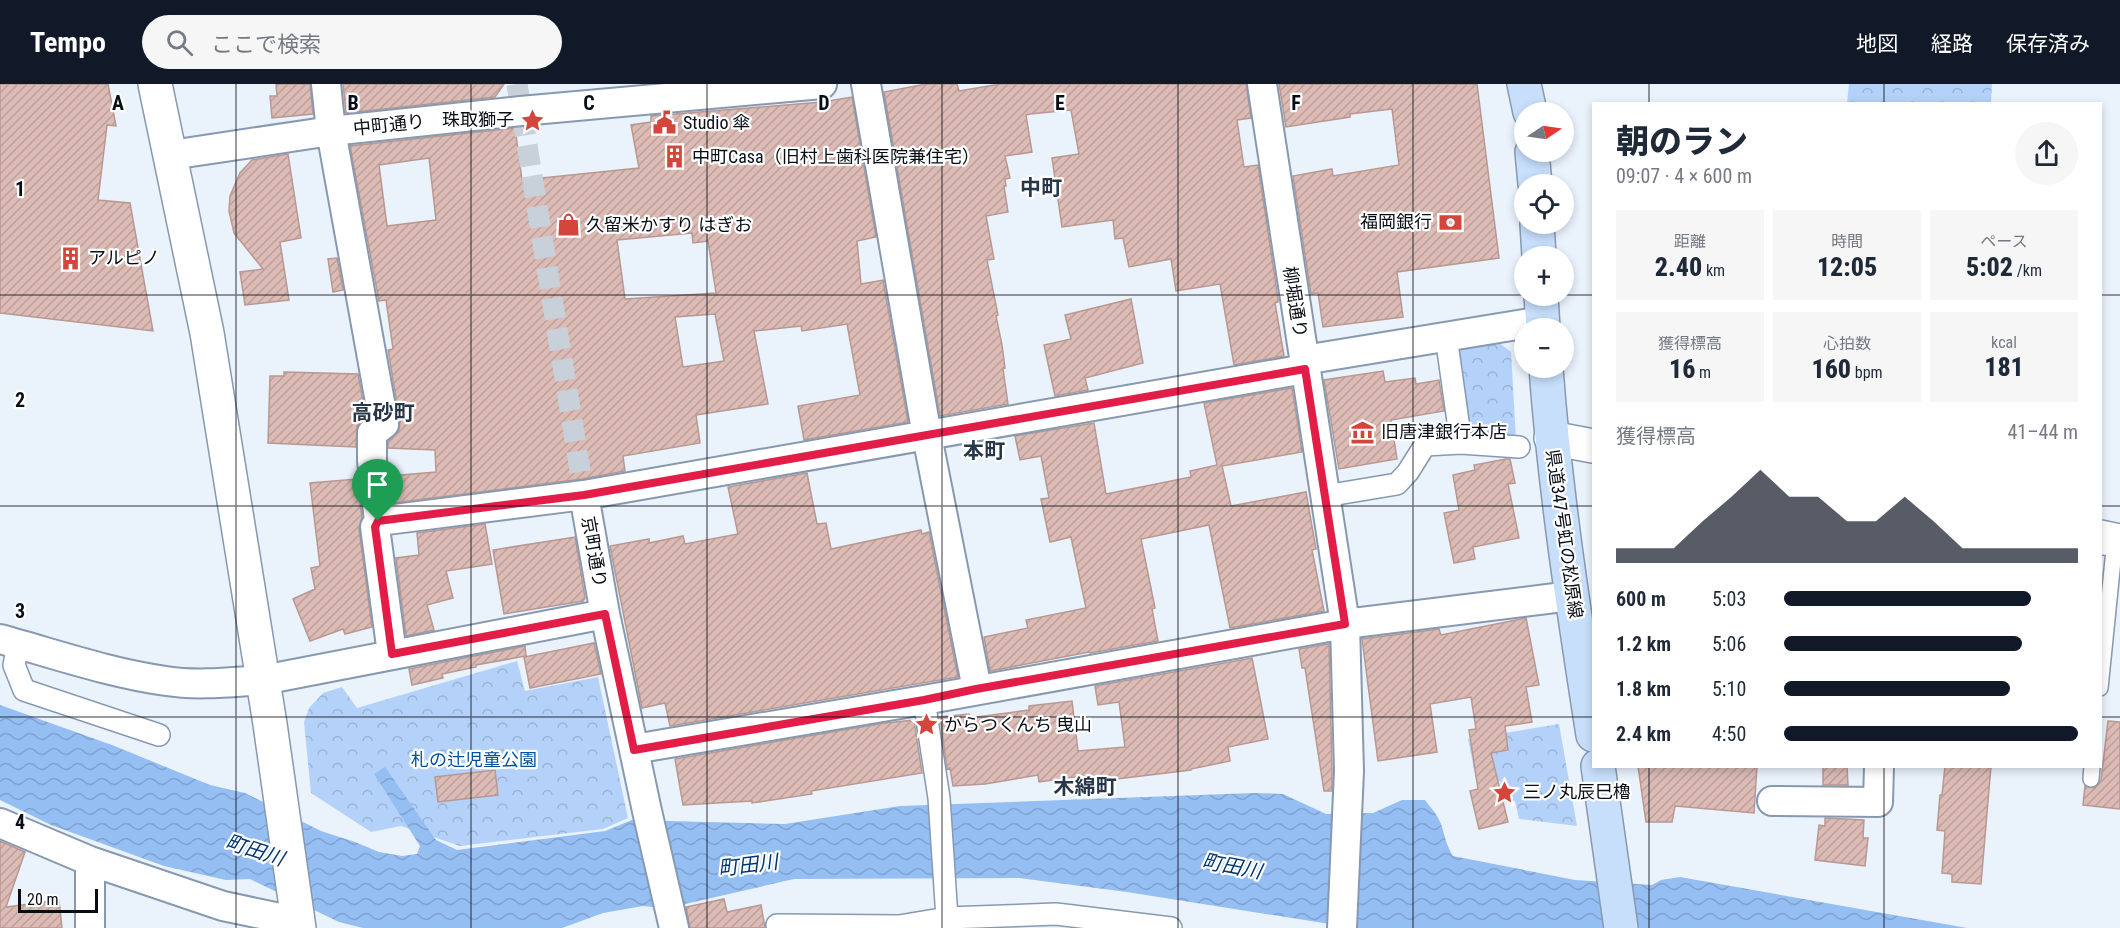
<!DOCTYPE html>
<html lang="ja">
<head>
<meta charset="utf-8">
<style>
	body { margin:0; font-family:"Roboto Condensed","Noto Sans JP",sans-serif; background:#f6f6f7; color:#1f2937; height:100vh; display:flex; flex-direction:column; font-size:22px; white-space:nowrap }
	* { box-sizing:border-box; margin:0 }
	p { font-size:20px; color:#747a83 }
	.icon { flex:none; width:33px; height:33px; fill:none; stroke:currentColor; stroke-width:2; stroke-linecap:round; stroke-linejoin:round }
	.map { position:relative; flex:1; overflow:hidden }
	.sheet { position:absolute; left:1592px; top:18px; width:510px; height:666px; display:flex; flex-direction:column; background:#fff; border-radius:0px; box-shadow:0 3px 9px #0003 }
	.sheet>* { flex:none }
	.needle { width:39px; rotate:77deg }
	.buttons { position:absolute; left:1514px; top:18px; display:grid; gap:12px }
	.buttons a { display:grid; place-items:center; width:60px; height:60px; border-radius:50%; background:#fff; box-shadow:0 3px 9px #0003; font-size:30px }
	.scale { position:absolute; left:18px; bottom:15px; width:80px; box-sizing:border-box; padding-left:6px; border:3px solid #070d15; border-top:0; font-size:16px; line-height:21px; white-space:nowrap; color:#070d15; -webkit-text-stroke:4px #fff; paint-order:stroke }
	.pin { position:absolute; display:grid; place-items:center; width:51px; height:51px; color:#fff; margin:-62px -26px; border-radius:50% 50% 50% 0; rotate:-45deg; box-shadow:0 0 6px #0007 }
	.pin .icon { rotate:45deg }
	.round { display:grid; place-items:center; flex:none; width:63px; height:63px; border-radius:32px; background:#f6f6f7 }
	.summary { display:flex; align-items:center; justify-content:space-between; height:102px; padding:0 24px }
	h1 { font-size:33px; font-weight:800; line-height:45px }
	.metrics { display:grid; grid-template-columns:repeat(3,1fr); gap:9px; height:102px; padding:6px 24px }
	.metrics div { display:grid; align-content:center; border-radius:0px; background:#f6f6f7; text-align:center }
	.metrics b { font-size:26px; font-weight:800 }
	.metrics small { font-size:16px; font-weight:400 }
	.metrics p { font-size:16px }
	.chart { height:168px; padding:12px 24px }
	.chart p { display:flex; justify-content:space-between }
	.chart svg { width:100%; height:108px; margin-top:6px; fill:#111827; opacity:.7 }
	ul { padding:0 24px; list-style:none; font-size:20px }
	li { display:grid; grid-template-columns:96px 72px 1fr; align-items:center; height:45px }
	li i { height:15px; border-radius:8px; background:#111827 }
	header { display:flex; align-items:center; gap:36px; box-sizing:border-box; height:84px; padding:0 30px; background:#111827; color:#fff }
	header strong { font-size:28px }
	nav { display:flex; gap:33px; margin-inline-start:auto; font-size:21px }
	.search { width:420px; height:54px; background:#f6f6f7; display:flex; align-items:center; gap:15px; box-sizing:border-box; padding:0 21px; border-radius:33px; color:#747a83; font-size:22px }
	.map>svg:first-child { display:block }
</style>
</head>
<body>
<header>
<strong>Tempo</strong>
<div class="search"><svg class="icon" aria-label="search" viewBox="0 0 24 24"><circle cx="10" cy="10" r="6"/><path d="M15 15l6 6"/></svg>ここで検索</div>
<nav><a>地図</a><a>経路</a><a>保存済み</a></nav>
</header>
<div class="map">
<svg width="2120" height="844" viewBox="0 0 2120 844">
	<defs>
		<pattern id="park-crowns" width="20" height="18" patternUnits="userSpaceOnUse" patternTransform="scale(1.5)"><rect width="20" height="18" fill="#b4d2f9"/><path d="M2 6a3 3 0 1 1 6 0M12 15a3 3 0 1 1 6 0" fill="none" stroke="#99b3d5"/></pattern>
		<pattern id="water-waves" width="16" height="10" patternUnits="userSpaceOnUse" patternTransform="scale(1.5)"><rect width="16" height="10" fill="#95bef3"/><path d="M0 5q4-4 8 0t8 0" fill="none" stroke="#7fa2cf"/></pattern>
		<pattern id="building-hatch" width="6" height="6" patternUnits="userSpaceOnUse" patternTransform="scale(1.5)"><rect width="6" height="6" fill="#dcbbb5"/><path d="M-1 1l2-2M0 6l6-6M5 7l2-2" fill="none" stroke="#bba09b"/></pattern>
	</defs>
	<rect width="100%" height="100%" fill="#eaf2fc"/>
	<path fill="url(#park-crowns)" d="M1849,0H1992L1991,19H1847Z
		M1498,258L1511,268L1516,355L1469,352L1455,265Z
		M517,577L525,607L598,593L628,734L603,745L460,762L401,742L371,748L311,709L304,638L309,624L323,609L342,603L357,624Z
		M1559,640L1577,742L1519,735L1515,717L1506,719L1500,697L1477,701L1468,655Z"/>
	<path fill="url(#water-waves)" d="M0,621L112,661L210,701L245,709L321,747L355,758L379,768L402,772L417,770L420,762L374,690L385,683L436,756L457,766L605,747L632,736L785,740L900,722L1255,709L1283,710L1326,730L1373,729L1402,716H1425C1431,724 1437,730 1441,740C1445,752 1446,761 1453,772L1575,796L1652,801L1661,796L1680,793L1967,844H1355L1127,808L1019,794L794,795L685,820L670,825L643,822L603,829L562,844H363L339,838L250,795L226,796L164,782L51,741L0,716Z"/>
	<path fill="url(#building-hatch)" stroke="#b89893" stroke-width="1.5" fill-rule="evenodd" d="M0,0H108L116,42L107,41L98,116L130,119L153,247L0,229Z
		M276,0H310L313,30L272,34L270,12H277Z
		M343,0H504L495,13L346,29Z
		M926,0H957L959,7L1000,0H1246L1251,34L1237,36L1244,83L1258,81L1278,215V218L1275,219L1284,272L1234,281L1220,200L1176,207L1171,175L1129,183L1123,154L1115,155L1113,136L1062,143L1052,74L1079,70L1071,26L1030,30L1026,31L1032,68L1005,72L1010,94L1005,95L1006,102H1004L1008,128L986,132L994,175L987,176L998,231L996,232L1002,261L1005,284L1003,285L1008,320L940,332L884,8Z
		M1279,0H1477L1499,174L1397,188L1403,233L1323,243L1318,209L1311,210L1293,92L1332,85L1333,92L1399,81L1392,25L1350,30V33L1286,43Z
		M852,13L876,153L857,157L861,200L883,196L908,338L804,356L798,322L860,311L847,240L802,247L801,242L754,247L768,320L696,331L700,359L623,372L625,387L582,395L393,419L390,392L436,388L435,366L388,364V357L399,347L400,338L388,266L393,265L386,216L379,217L376,201L350,62L515,44L522,96L639,84L631,41L651,38V32L822,18ZM429,74L436,136L387,142L379,81ZM692,149L693,159L708,157L716,209L625,215L617,156ZM715,230L724,277L683,283L675,233Z
		M288,70L301,154L280,158L289,216L245,221L240,188L263,185L234,149L229,127L230,112L240,89L252,76Z
		M337,174L343,206L333,208L328,175Z
		M1131,215L1143,279L1085,294L1088,306L1055,312L1044,261L1071,255L1065,231Z
		M1383,287L1385,298L1415,294L1416,300L1439,296L1444,327L1391,336L1397,375L1339,385L1324,296Z
		M284,288L358,290L366,333L357,342L356,363L268,359L270,292H284Z
		M1292,304L1302,368L1222,382L1231,422L1306,408L1316,465L1312,466L1324,527L1230,544L1209,441L1141,455L1155,524L1152,525L1158,557L1090,569L1089,568L990,587L984,553L1028,544L1026,536L1086,524L1071,453L1050,458L1041,415L1049,414L1041,372L1020,376L1015,352L1094,339L1106,410L1191,393L1190,387L1217,381L1204,319Z
		M1506,375H1510L1515,399L1508,400L1519,454L1473,463L1475,475L1454,479L1444,429L1459,426L1453,391L1475,386L1474,381Z
		M807,389L817,440L826,439L831,465L921,446L922,450L929,448L958,593L670,642L665,619L642,624L610,462L649,455V459L683,452L685,460L738,450L728,403Z
		M357,395L362,433L359,445L372,543L345,550L343,545L310,557L293,515L315,505L311,484L320,482L310,399Z
		M485,440L492,480L446,487L453,514L427,521L434,546L406,552L396,474L419,471L417,449Z
		M575,453L585,514L583,517L504,530L493,466Z
		M1526,534L1539,601L1526,603L1532,638L1505,642L1508,666L1491,669L1508,738L1479,745L1470,707L1478,705L1469,646L1476,645L1471,613L1430,620L1437,668L1378,677L1362,555L1439,545L1441,551Z
		M594,559L601,590L530,604L524,573Z
		M1329,560L1332,687V707H1324L1305,584H1302L1299,565Z
		M525,562L526,572L476,581V583L442,590L443,594L412,601L409,585Z
		M1252,574L1268,655L1228,663L1230,677L1191,685V686L1092,698L1091,691L1039,698L1038,691L985,700L953,702L950,684L947,685L940,633L969,630L970,634L1029,626V622L1072,617L1078,667L1125,663L1119,618L1098,621L1095,602Z
		M914,636L922,689L811,707L812,710L752,719V717L683,721L675,675L885,639Z
		M2108,637L2120,638V725L2083,721L2085,702L2095,704L2101,696Z
		M1638,682H1757L1754,729L1675,722L1672,738H1646Z
		M1823,682H1847L1848,701H1823Z
		M1945,682H1991L1981,800L1952,798V790L1942,789L1945,747L1937,746L1940,711H1942Z
		M495,686L498,711L438,718L435,693Z
		M1825,734L1864,736L1863,754H1868L1865,782L1815,776L1819,741L1825,742Z
		M0,757L25,768L6,823L59,816L62,844H0Z
		M724,815L727,828L761,821L765,844H690L686,823Z"/>
	<g fill="none" stroke-linecap="round" stroke-linejoin="round">
		<path stroke="#c8d0d9" stroke-width="21" stroke-dasharray="21 10" stroke-linecap="butt" d="M517,0L584,411"/>
		<defs>
			<path id="service" d="M2100,604L2115,456
				M2091,695L2092,682"/>
			<path id="pedestrian" d="M1446,252L1461,359
				M1325,412L1397,400L1408,388L1425,361L1461,359L1519,363
				M18,560L14,581L24,606L159,651
				M924,616L939,714L947,834
				M777,841L899,842L947,834L1056,830L1171,844"/>
			<path id="minor" d="M326,0L331,47L384,340L372,349V377L379,437
				M866,0L927,352L977,605
				M1262,0L1345,540L1349,687L1342,844
				M171,71L331,47L521,27L822,0
				M1304,276L1542,237
				M584,411L605,530L647,727L674,844
				M0,555C55,570 109,589 166,597C198,602 231,598 263,596L605,530
				M392,570L375,443L379,437L584,411L1305,285
				M634,665L924,616L1345,540L1571,512
				M1772,717L1878,718L1879,682
				M0,739L90,777L223,822L299,838
				M90,844V777"/>
			<path id="tertiary" d="M155,0L207,249L270,640L299,844
				M1551,354L1593,362
				M2100,453L2120,457"/>
			<path id="secondary" d="M1524,0L1530,28
				M1532,68L1535,100
				M1537,140L1539,172
				M1541,212L1543,244
				M1546,284C1555,407 1574,529 1593,651
				M1598,682L1621,844"/>
		</defs>
		<use href="#service" stroke="#8799b0" stroke-width="18"/>
		<use href="#pedestrian" stroke="#8799b0" stroke-width="24"/>
		<use href="#minor" stroke="#8799b0" stroke-width="32"/>
		<use href="#tertiary" stroke="#8799b0" stroke-width="36"/>
		<use href="#secondary" stroke="#8799b0" stroke-width="36"/>
		<path stroke="#868e97" stroke-width="4" stroke-dasharray="4.5 4.5" stroke-linecap="butt" d="M1502,704L1505,719"/>
		<use href="#service" stroke="#fff" stroke-width="15"/>
		<use href="#pedestrian" stroke="#fff" stroke-width="21"/>
		<use href="#minor" stroke="#fff" stroke-width="28"/>
		<use href="#tertiary" stroke="#fff" stroke-width="33"/>
		<use href="#secondary" stroke="#c7dffb" stroke-width="33"/>
	</g>
	<g fill="none" stroke-linecap="round" stroke-linejoin="round">
		<defs>
			<path id="route" d="M1305,285L1345,540L976,605L924,616L634,666L605,530L392,570L375,443L378,437L584,411Z"/>
		</defs>
		<use href="#route" stroke="#fff" stroke-width="12"/>
		<use href="#route" stroke="#e11d48" stroke-width="8"/>
	</g>
	<path fill="none" stroke="#070d15" stroke-width="1.5" stroke-opacity="0.55" d="M236,0V844M471,0V844M707,0V844M942,0V844M1178,0V844M1413,0V844M1649,0V20M1884,0V20M0,211H1524M1563,211H1593M2100,211H2120M0,422H1593M2100,422H2120M0,633H1593M2100,633H2120M1649,682V844M1884,682V844"/>
	<defs>
		<symbol id="sight-bare" viewBox="-9 -9 18 18"><path d="M0-6L1.8-2.2L6-1.7L2.9 1.2L3.7 5.4L0 3.3L-3.7 5.4L-2.9 1.2L-6-1.7L-1.8-2.2Z" fill="#d4463b" stroke="#fff" stroke-width="2.5" paint-order="stroke"/></symbol>
		<symbol id="civic-bare" viewBox="-9 -9 18 18"><path d="M-.6-6.5H3V-4.5H.6V-3L4-1V1h2V6H-6V1h2V-1L-.6-3ZM-1.2 2.5V6h2.4V2.5Z" fill="#d4463b" stroke="#fff" stroke-width="2.5" paint-order="stroke"/></symbol>
		<symbol id="building-bare" viewBox="-9 -9 18 18"><path d="M-4-6H4V6H1V3H-1V6H-4ZM-2.5-4.3h1.7v1.8h-1.7ZM.8-4.3h1.7v1.8H.8ZM-2.5-1h1.7V.8h-1.7ZM.8-1h1.7V.8H.8Z" fill="#d4463b" stroke="#fff" stroke-width="2.5" paint-order="stroke"/></symbol>
		<symbol id="bank-bare" viewBox="-9 -9 18 18"><path d="M-6-4H6V4H-6ZM0-2.3a2.3 2.3 0 1 0 0 4.6a2.3 2.3 0 1 0 0-4.6Z" fill="#d4463b" stroke="#fff" stroke-width="2.5" paint-order="stroke"/></symbol>
		<symbol id="shop-bare" viewBox="-9 -9 18 18"><path d="M-5-2.5h2.3a2.7 3.5 0 0 1 5.4 0H5L5.5 6h-11ZM-1.5-2.5h3a1.5 2.3 0 0 0-3 0Z" fill="#d4463b" stroke="#fff" stroke-width="2.5" paint-order="stroke"/></symbol>
		<symbol id="museum-bare" viewBox="-9 -9 18 18"><path d="M0-6L6-3V-2H-6V-3ZM-5-1h2V3h-2ZM-1-1h2V3h-2ZM3-1h2V3H3ZM-6 4H6V6H-6Z" fill="#d4463b" stroke="#fff" stroke-width="2.5" paint-order="stroke"/></symbol>
	</defs>
	<g fill-rule="evenodd">
		<use href="#sight-bare" x="516" y="20" width="33" height="33"/>
		<use href="#civic-bare" x="648" y="22" width="33" height="33"/>
		<use href="#building-bare" x="658" y="56" width="33" height="33"/>
		<use href="#bank-bare" x="1434" y="122" width="33" height="33"/>
		<use href="#shop-bare" x="552" y="124" width="33" height="33"/>
		<use href="#building-bare" x="54" y="158" width="33" height="33"/>
		<use href="#museum-bare" x="1346" y="332" width="33" height="33"/>
		<use href="#sight-bare" x="910" y="624" width="33" height="33"/>
		<use href="#sight-bare" x="1488" y="692" width="33" height="33"/>
	</g>
	<g text-anchor="middle" stroke-width="4.5" stroke-linejoin="round" paint-order="stroke">
		<g font-size="18" fill="#070d15" stroke="#fff" text-anchor="start">
			<text x="514" y="42" text-anchor="end">珠取獅子</text>
			<text x="683" y="45">Studio 傘</text>
			<text x="692" y="79">中町Casa（旧村上歯科医院兼住宅）</text>
			<text x="1432" y="144" text-anchor="end">福岡銀行</text>
			<text x="586" y="147">久留米かすり はぎお</text>
			<text x="88" y="180">アルピノ</text>
			<text x="1381" y="354">旧唐津銀行本店</text>
			<text x="944" y="647">からつくんち 曳山</text>
			<text x="1523" y="714">三ノ丸辰巳櫓</text>
		</g>
		<g font-size="18" fill="#070d15" stroke="#fff">
			<text transform="translate(389 41) rotate(-6)" y="6">中町通り</text>
			<text transform="translate(1295 218) rotate(81)" y="6">柳堀通り</text>
			<text transform="translate(1564 450) rotate(82)" y="6">県道347号虹の松原線</text>
			<text transform="translate(594 468) rotate(80)" y="6">京町通り</text>
		</g>
		<g font-size="18" fill="#04509c" stroke="#fff">
			<text x="474" y="682">札の辻児童公園</text>
		</g>
		<g font-size="20" font-style="italic" fill="#013771" stroke="#fff">
			<text transform="translate(255 766) rotate(18)" y="7">町田川</text>
			<text transform="translate(748 781) rotate(-7)" y="7">町田川</text>
			<text transform="translate(1232 782) rotate(11)" y="7">町田川</text>
		</g>
		<g font-size="21" font-weight="bold" fill="#273649" stroke="#fff">
			<text x="1041" y="111">中町</text>
			<text x="383" y="336">高砂町</text>
			<text x="984" y="374">本町</text>
			<text x="1085" y="710">木綿町</text>
		</g>
	</g>
	<g font-size="20" text-anchor="middle" font-weight="bold" fill="#070d15" stroke="#fff" stroke-width="4.5" stroke-linejoin="round" paint-order="stroke">
		<text x="118" y="26">A</text>
		<text x="353" y="26">B</text>
		<text x="589" y="26">C</text>
		<text x="824" y="26">D</text>
		<text x="1060" y="26">E</text>
		<text x="1296" y="26">F</text>
		<text x="20" y="112">1</text>
		<text x="20" y="323">2</text>
		<text x="20" y="534">3</text>
		<text x="20" y="745">4</text>
	</g>
</svg>
<div class="buttons">
<a><svg class="needle" viewBox="-14 -14 28 28"><path d="M0-13l5 13h-10z" fill="#e53935"/><path d="M0 13l5-13h-10z" fill="#747a83"/></svg></a>
<a><svg class="icon" aria-label="locate" viewBox="0 0 24 24"><circle cx="12" cy="12" r="6"/><path d="M12 2v4M12 18v4M2 12h4M18 12h4"/></svg></a>
<a>+</a>
<a>−</a>
</div>
<div class="scale">20 m</div>
<div class="pin" style="left:378px;top:437px;background:#1e9e55"><svg class="icon" aria-label="arrive" viewBox="0 0 24 24"><path d="M6 21V4h12l-3 4 3 4H6"/></svg></div>
<section class="sheet">
<div class="summary"><div><h1>朝のラン</h1><p>09:07 · 4 × 600 m</p></div><a class="round"><svg class="icon" aria-label="share" viewBox="0 0 24 24"><path d="M12 15V3M7 8l5-5 5 5M5 13v7h14v-7"/></svg></a></div>
<div class="metrics">
<div><p>距離</p><b>2.40<small> km</small></b></div>
<div><p>時間</p><b>12:05</b></div>
<div><p>ペース</p><b>5:02<small> /km</small></b></div>
</div>
<div class="metrics">
<div><p>獲得標高</p><b>16<small> m</small></b></div>
<div><p>心拍数</p><b>160<small> bpm</small></b></div>
<div><p>kcal</p><b>181</b></div>
</div>
<div class="chart"><p><span>獲得標高</span>41–44 m</p>
<svg viewBox="0 0 160 44" preserveAspectRatio="none"><path d="M0 44V38L10 38L20 38L30 27L40 17L50 6L60 17L70 17L80 27L90 27L100 17L110 27L120 38L130 38L140 38L150 38L160 38V44z"/></svg>
</div>
<ul>
<li><b>600 m</b>5:03<i style="width:84%"></i></li>
<li><b>1.2 km</b>5:06<i style="width:81%"></i></li>
<li><b>1.8 km</b>5:10<i style="width:77%"></i></li>
<li><b>2.4 km</b>4:50<i style="width:100%"></i></li>
</ul>
</section>
</div>
</body>
</html>
